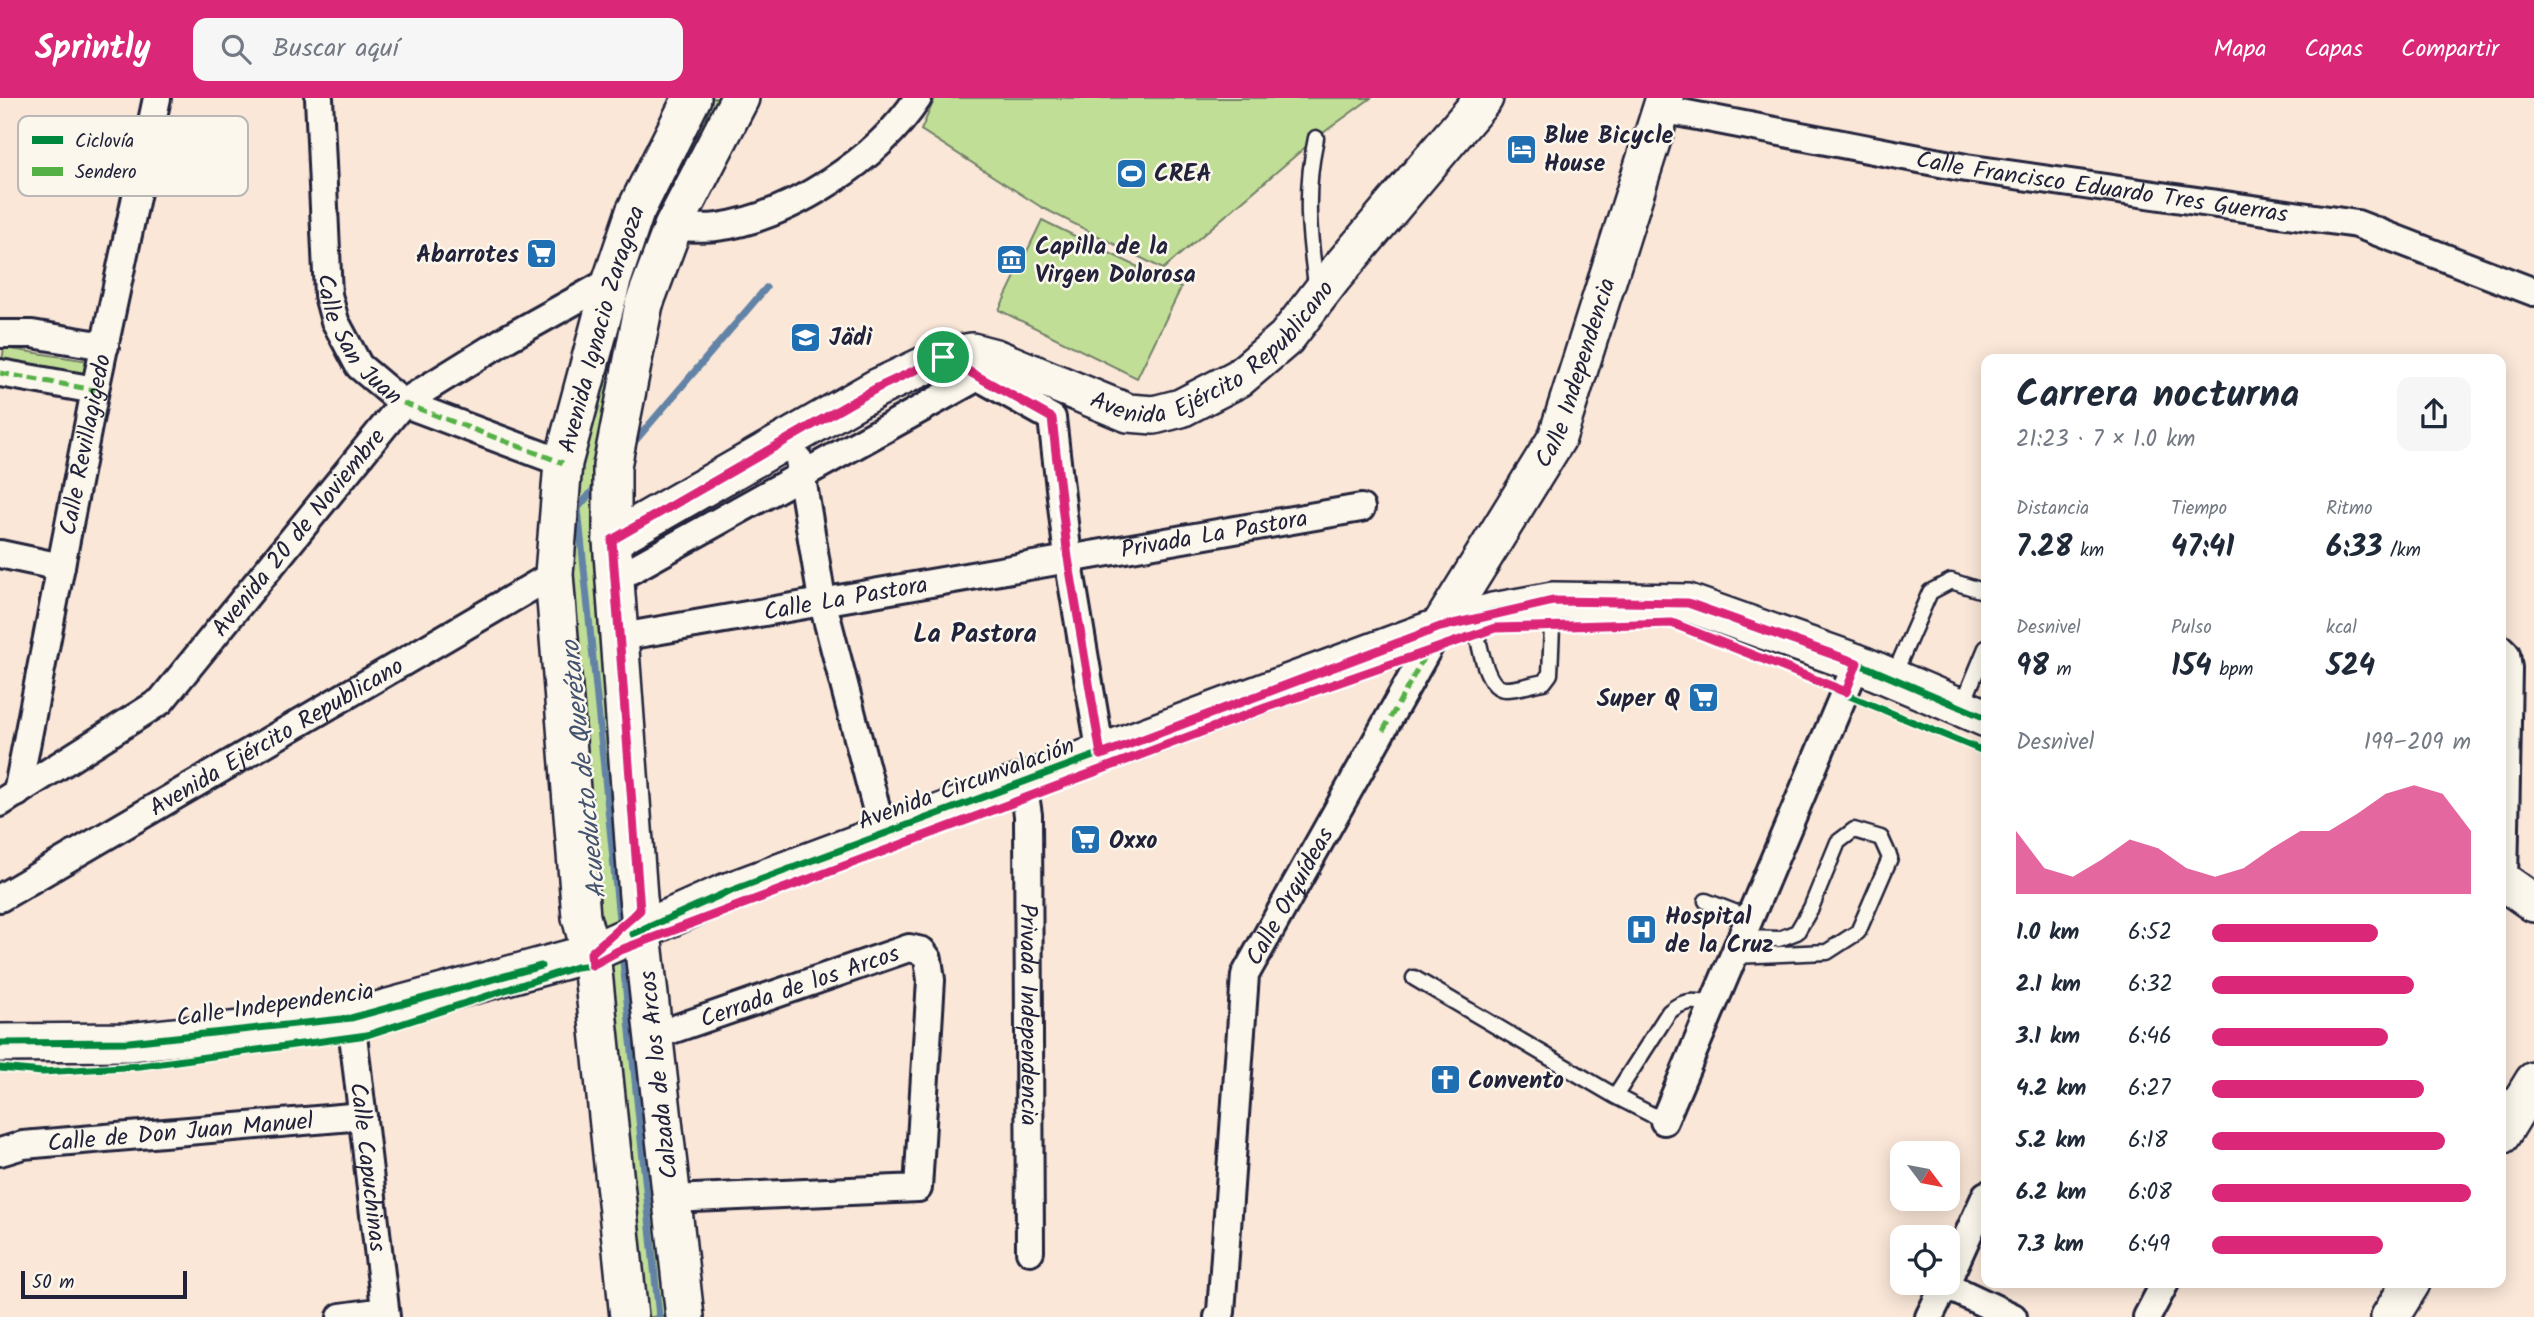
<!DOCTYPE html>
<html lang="es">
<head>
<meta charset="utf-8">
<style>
	body { margin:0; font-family:Kalam,sans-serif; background:#f6f6f7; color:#1f2937; height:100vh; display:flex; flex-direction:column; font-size:26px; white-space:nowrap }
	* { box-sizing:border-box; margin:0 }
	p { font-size:23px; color:#747a83 }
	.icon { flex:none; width:38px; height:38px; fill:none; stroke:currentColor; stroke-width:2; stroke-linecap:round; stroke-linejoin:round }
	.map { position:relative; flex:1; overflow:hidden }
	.sheet { position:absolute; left:1981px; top:256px; width:525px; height:934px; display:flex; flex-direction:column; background:#fff; border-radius:14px; box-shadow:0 4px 18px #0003 }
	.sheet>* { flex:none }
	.needle { width:46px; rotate:122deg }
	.buttons { position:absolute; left:1890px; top:1043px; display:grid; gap:14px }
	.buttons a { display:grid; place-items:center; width:70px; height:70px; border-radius:14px; background:#fff; box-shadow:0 4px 18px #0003; font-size:35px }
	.scale { position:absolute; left:21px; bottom:18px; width:166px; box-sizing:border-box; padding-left:7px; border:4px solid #22223b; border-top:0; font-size:19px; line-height:24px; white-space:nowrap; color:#22223b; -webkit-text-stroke:5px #fbf7ec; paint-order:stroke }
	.pin { position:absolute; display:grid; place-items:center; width:60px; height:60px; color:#fff; margin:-30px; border:4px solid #fff; border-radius:50%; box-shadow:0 2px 7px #0007 }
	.round { display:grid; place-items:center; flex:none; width:74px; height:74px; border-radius:14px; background:#f6f6f7 }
	.overview { display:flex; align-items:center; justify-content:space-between; height:119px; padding:0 35px }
	h1 { font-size:38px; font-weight:700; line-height:52px }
	.figures { display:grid; grid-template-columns:repeat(3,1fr); gap:10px; height:119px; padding:7px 35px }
	.figures div { display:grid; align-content:center }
	.figures b { font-size:30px; font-weight:700 }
	.figures small { font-size:19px; font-weight:400 }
	.figures p { font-size:19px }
	.chart { height:196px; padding:14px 35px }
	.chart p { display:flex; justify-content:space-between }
	.chart svg { width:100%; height:126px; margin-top:7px; fill:#db2777; opacity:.7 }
	ul { padding:0 35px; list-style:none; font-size:23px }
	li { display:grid; grid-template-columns:112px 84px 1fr; align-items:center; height:52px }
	li i { height:18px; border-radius:9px; background:#db2777 }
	header { display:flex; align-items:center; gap:42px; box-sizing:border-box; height:98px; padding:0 35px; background:#db2777; color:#fff }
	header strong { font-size:33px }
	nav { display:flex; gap:38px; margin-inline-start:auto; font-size:24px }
	.search { width:490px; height:63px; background:#f6f6f7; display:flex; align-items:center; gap:18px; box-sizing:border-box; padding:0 24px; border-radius:14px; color:#747a83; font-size:26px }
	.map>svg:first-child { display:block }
</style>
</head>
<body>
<header>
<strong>Sprintly</strong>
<div class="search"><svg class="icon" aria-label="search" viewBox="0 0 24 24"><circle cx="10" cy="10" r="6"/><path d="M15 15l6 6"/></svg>Buscar aquí</div>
<nav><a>Mapa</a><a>Capas</a><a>Compartir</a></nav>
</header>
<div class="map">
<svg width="2534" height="1219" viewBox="0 0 2534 1219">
	<rect width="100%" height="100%" fill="#fae7d8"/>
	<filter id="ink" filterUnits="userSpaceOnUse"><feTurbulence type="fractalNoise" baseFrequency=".0143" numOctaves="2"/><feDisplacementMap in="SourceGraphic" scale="14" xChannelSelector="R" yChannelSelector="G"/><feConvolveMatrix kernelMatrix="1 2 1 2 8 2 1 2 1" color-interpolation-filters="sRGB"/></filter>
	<g filter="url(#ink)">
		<path fill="#c1de96" stroke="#728068" stroke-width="2" d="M698,0H732L602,359L592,429L677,1219H639L586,733L569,451L578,362L619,187Z
			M935,0H1371L1316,40L1163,171L1041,109L921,32Z
			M1042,122L1181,190L1137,280L999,212Z
			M4,250L89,263L87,277L2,263Z"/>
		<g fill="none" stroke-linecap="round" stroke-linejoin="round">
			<path stroke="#6383a6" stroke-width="7" d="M630,349L766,190
				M600,384L578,410L620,831
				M622,854L659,1219"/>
			<defs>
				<path id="lane" d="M1316,40C1304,95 1309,138 1317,193
					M1474,520C1478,538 1484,592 1506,591C1518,591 1532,586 1544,584L1550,576L1553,505
					M1893,579L1930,494L1951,483L1986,494
					M1962,608L1986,550
					M1706,803L1750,820
					M1734,858L1827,854L1858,834L1890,760L1881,740L1854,732L1838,744L1811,810L1797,834L1779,841L1742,840
					M1414,880L1615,998
					M1664,1023L1615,998L1669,914C1684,901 1695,903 1714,906"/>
				<g id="street">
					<path id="s1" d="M319,0L328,197L335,223L359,268L403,305L563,365"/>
					<path id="s2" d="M1661,11L1966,70L2357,126L2534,194"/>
					<path d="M673,129C688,129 703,131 717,129C791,119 878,61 918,0"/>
					<path d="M0,236H32L105,248"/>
					<path d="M943,259L1052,320L1068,460L1101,657"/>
					<path d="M0,275L95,292"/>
					<path d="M799,362L822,502L883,736"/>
					<path d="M0,456L61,469"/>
					<path d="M615,481L978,279"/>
					<path id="s3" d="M621,539L1361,410"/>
					<path d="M2501,551L2506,556L2508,570L2504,783"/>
					<path id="s4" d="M1023,683L1028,717L1030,1153"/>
					<path id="s5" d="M17,695L95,292L157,0"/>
					<path id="s6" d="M0,705L161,603L403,305L508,240L612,182"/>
					<path id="s7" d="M0,800L554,476"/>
					<path id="s8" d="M351,920L386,1219"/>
					<path id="s9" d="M654,938L909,850L922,853L928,861L931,882L918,1090L672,1101"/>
					<path d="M1664,1023L1857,565"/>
					<path id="s10" d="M0,1054L23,1047L363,1018"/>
					<path d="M1948,1181L1986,1097"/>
					<path d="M1945,1187L2013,1219"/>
					<path d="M341,1219L385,1213"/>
					<path id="s11" d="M1218,1219L1221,1214L1245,877L1440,529"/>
					<path d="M1929,1219L1946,1185"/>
					<path d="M2147,1219L2165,1185"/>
				</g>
				<g id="secondary">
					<path id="s12" d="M612,442L877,290L943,259L972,254L995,260L1128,315L1154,317L1181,310L1239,280L1286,240L1333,179L1484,0"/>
					<path id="s13" d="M1440,529L1557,340L1665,0"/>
					<path d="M2501,782L2534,805"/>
					<path d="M0,945L129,944L351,920L591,855L725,795L1440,529L1493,514L1553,503L1688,505L1857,565L1986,620"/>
					<path d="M2501,1037L2534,983"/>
					<path id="s14" d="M629,1219L591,855L581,819L554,476L563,365L612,182L635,114L692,0"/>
					<path d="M685,1219L638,799L612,442V368L644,206L673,129L740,0"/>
					<path d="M2390,1219L2411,1185"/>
				</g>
			</defs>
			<use href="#lane" stroke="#22223b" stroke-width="19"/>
			<use href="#street" stroke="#22223b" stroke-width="32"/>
			<use href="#secondary" stroke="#22223b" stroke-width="42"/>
			<use href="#lane" stroke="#fbf7ec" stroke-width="14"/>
			<use href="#street" stroke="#fbf7ec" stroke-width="26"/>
			<use href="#secondary" stroke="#fbf7ec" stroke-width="37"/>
			<path stroke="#55b146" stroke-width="5" stroke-dasharray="10 5" stroke-linecap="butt" d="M0,275L95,292
				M403,305L563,365
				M1383,633L1427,554"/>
			<defs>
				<path id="cycleway" d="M633,836L725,795L1440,529L1493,514L1553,503L1688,505L1857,565L1986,620
					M0,945L129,944L351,920L541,868
					M0,970L42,974L140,968L367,937L576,869L592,867L643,844L1265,610L1495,529L1672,525L1986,654"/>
			</defs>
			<use href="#cycleway" stroke="#fbf7ec" stroke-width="11"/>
			<use href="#cycleway" stroke="#00873e" stroke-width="7"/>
		</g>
	</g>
	<g fill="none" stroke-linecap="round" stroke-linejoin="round" filter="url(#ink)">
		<defs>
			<path id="route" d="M943,259L1052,320L1068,460L1101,657L1440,529L1553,503L1688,505L1857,565L1846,594L1672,525L1495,530L1265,610L618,853L592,867L591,855L640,812L612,442L877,290Z"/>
		</defs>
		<use href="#route" stroke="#fff" stroke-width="14"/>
		<use href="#route" stroke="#db2777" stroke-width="9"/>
	</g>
	<defs>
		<symbol id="hotel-square" viewBox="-11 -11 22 22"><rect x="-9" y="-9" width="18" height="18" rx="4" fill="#1f6fb2" stroke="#fbf7ec"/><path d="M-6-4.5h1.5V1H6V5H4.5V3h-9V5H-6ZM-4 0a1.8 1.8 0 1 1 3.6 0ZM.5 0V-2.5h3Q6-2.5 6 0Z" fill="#fff"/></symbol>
		<symbol id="stadium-square" viewBox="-11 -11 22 22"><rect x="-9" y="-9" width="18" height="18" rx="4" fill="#1f6fb2" stroke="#fbf7ec"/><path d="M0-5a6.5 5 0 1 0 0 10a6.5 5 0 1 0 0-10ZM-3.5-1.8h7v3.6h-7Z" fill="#fff"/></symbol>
		<symbol id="supermarket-square" viewBox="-11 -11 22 22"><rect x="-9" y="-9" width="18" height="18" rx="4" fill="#1f6fb2" stroke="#fbf7ec"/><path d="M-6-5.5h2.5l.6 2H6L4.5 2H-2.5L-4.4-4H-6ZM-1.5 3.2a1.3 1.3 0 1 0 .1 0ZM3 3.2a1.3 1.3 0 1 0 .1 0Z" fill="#fff"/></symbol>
		<symbol id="museum-square" viewBox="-11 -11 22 22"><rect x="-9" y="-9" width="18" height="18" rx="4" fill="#1f6fb2" stroke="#fbf7ec"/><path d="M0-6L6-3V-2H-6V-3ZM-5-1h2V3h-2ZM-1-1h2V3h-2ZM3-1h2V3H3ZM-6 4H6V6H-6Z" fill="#fff"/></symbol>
		<symbol id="school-square" viewBox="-11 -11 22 22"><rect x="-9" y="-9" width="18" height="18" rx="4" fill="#1f6fb2" stroke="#fbf7ec"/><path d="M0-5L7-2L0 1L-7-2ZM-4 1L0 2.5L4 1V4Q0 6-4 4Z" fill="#fff"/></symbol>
		<symbol id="hospital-square" viewBox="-11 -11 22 22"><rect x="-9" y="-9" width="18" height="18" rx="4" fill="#1f6fb2" stroke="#fbf7ec"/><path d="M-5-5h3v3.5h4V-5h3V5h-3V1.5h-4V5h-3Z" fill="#fff"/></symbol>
		<symbol id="church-square" viewBox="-11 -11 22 22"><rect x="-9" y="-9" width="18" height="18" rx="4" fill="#1f6fb2" stroke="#fbf7ec"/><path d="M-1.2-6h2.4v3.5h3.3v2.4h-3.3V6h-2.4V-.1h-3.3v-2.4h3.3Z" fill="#fff"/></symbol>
	</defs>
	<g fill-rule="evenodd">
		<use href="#hotel-square" x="1504" y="34" width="35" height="35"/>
		<use href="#stadium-square" x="1114" y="58" width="35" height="35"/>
		<use href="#supermarket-square" x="524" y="138" width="35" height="35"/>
		<use href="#museum-square" x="994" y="144" width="35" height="35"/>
		<use href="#school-square" x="788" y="222" width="35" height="35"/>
		<use href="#supermarket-square" x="1686" y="582" width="35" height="35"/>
		<use href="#supermarket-square" x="1068" y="724" width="35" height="35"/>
		<use href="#hospital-square" x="1624" y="814" width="35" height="35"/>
		<use href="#church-square" x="1428" y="964" width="35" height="35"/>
	</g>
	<g text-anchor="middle" stroke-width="5" stroke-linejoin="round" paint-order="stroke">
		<g font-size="24" font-weight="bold" fill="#22223b" stroke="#fbf7ec" text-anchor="start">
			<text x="1544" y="45">Blue Bicycle<tspan x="1544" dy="28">House</tspan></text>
			<text x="1154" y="83">CREA</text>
			<text x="1035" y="156">Capilla de la<tspan x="1035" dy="28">Virgen Dolorosa</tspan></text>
			<text x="519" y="164" text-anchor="end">Abarrotes</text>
			<text x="829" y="247">Jädi</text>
			<text x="1680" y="608" text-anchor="end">Super Q</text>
			<text x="1109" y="750">Oxxo</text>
			<text x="1665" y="826">Hospital<tspan x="1665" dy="28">de la Cruz</tspan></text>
			<text x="1468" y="990">Convento</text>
		</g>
		<g font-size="24" fill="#22223b" stroke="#fbf7ec">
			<text dy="8" stroke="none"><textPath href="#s2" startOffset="448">Calle Francisco Eduardo Tres Guerras</textPath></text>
			<text dy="8" stroke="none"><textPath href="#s14" startOffset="998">Avenida Ignacio Zaragoza</textPath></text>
			<text dy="8" stroke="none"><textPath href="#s1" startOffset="252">Calle San Juan</textPath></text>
			<text dy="8" stroke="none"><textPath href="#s12" startOffset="681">Avenida Ejército Republicano</textPath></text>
			<text dy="8" stroke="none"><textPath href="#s13" startOffset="290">Calle Independencia</textPath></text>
			<text dy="8" stroke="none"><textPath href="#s5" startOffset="355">Calle Revillagigedo</textPath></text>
			<text dy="8" stroke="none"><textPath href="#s6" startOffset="408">Avenida 20 de Noviembre</textPath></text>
			<text dy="8" stroke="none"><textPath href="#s3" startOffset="602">Privada La Pastora</textPath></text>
			<text dy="8" stroke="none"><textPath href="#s3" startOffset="228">Calle La Pastora</textPath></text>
			<text dy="8" stroke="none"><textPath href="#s7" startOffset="320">Avenida Ejército Republicano</textPath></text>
			<text transform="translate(966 685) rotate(-20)" y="8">Avenida Circunvalación</text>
			<text dy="8" stroke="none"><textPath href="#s11" startOffset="434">Calle Orquídeas</textPath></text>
			<text dy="8" stroke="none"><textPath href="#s9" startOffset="154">Cerrada de los Arcos</textPath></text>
			<text transform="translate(275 906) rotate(-8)" y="8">Calle Independencia</text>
			<text dy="8" stroke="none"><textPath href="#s4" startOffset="234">Privada Independencia</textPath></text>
			<text transform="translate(658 977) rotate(-96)" y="8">Calzada de los Arcos</text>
			<text dy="8" stroke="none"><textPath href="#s10" startOffset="182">Calle de Don Juan Manuel</textPath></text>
			<text dy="8" stroke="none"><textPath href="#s8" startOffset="150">Calle Capuchinas</textPath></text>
		</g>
		<g font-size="26" font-weight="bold" fill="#22223b" stroke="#fbf7ec">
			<text x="975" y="544">La Pastora</text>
		</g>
		<g font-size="26" font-style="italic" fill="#435370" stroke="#fbf7ec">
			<text transform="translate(583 672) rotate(-96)" y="9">Acueducto de Querétaro</text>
		</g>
	</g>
	<rect x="18" y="18" width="230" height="80" rx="10" fill="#fbf7ec" stroke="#bab7b7" stroke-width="2"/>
	<rect x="32" y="38" width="31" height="8" fill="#00873e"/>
	<rect x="32" y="69" width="31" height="9" fill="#55b146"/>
	<g font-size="19" fill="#22223b">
		<text x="75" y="49">Ciclovía</text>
		<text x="75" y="80">Sendero</text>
	</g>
</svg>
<div class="buttons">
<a><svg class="needle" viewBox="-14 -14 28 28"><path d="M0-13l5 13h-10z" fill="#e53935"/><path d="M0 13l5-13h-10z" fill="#747a83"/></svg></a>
<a><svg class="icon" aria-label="locate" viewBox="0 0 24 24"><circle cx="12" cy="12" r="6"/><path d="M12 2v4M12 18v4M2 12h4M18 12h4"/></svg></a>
</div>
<div class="scale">50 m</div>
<div class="pin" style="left:943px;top:259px;background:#1e9e55"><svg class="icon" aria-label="arrive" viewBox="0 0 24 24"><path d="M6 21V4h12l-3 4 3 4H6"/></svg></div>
<section class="sheet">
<div class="overview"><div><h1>Carrera nocturna</h1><p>21:23 · 7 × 1.0 km</p></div><a class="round"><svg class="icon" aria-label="share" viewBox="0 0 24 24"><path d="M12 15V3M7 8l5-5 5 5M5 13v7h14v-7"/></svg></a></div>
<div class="figures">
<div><p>Distancia</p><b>7.28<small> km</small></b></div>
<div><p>Tiempo</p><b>47:41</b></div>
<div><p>Ritmo</p><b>6:33<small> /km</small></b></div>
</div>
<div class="figures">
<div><p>Desnivel</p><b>98<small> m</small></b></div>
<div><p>Pulso</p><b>154<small> bpm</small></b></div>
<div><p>kcal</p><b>524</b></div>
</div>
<div class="chart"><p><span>Desnivel</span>199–209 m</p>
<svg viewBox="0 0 160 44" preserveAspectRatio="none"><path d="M0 44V22L10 35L20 38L30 32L40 25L50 28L60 35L70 38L80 35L90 28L100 22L110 22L120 16L130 9L140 6L150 9L160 22V44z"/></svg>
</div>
<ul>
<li><b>1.0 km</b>6:52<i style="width:64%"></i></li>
<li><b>2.1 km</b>6:32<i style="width:78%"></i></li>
<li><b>3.1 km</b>6:46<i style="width:68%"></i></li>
<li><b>4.2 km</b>6:27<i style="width:82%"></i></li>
<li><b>5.2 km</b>6:18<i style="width:90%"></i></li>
<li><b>6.2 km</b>6:08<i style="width:100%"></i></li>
<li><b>7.3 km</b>6:49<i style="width:66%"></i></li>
</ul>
</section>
</div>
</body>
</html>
